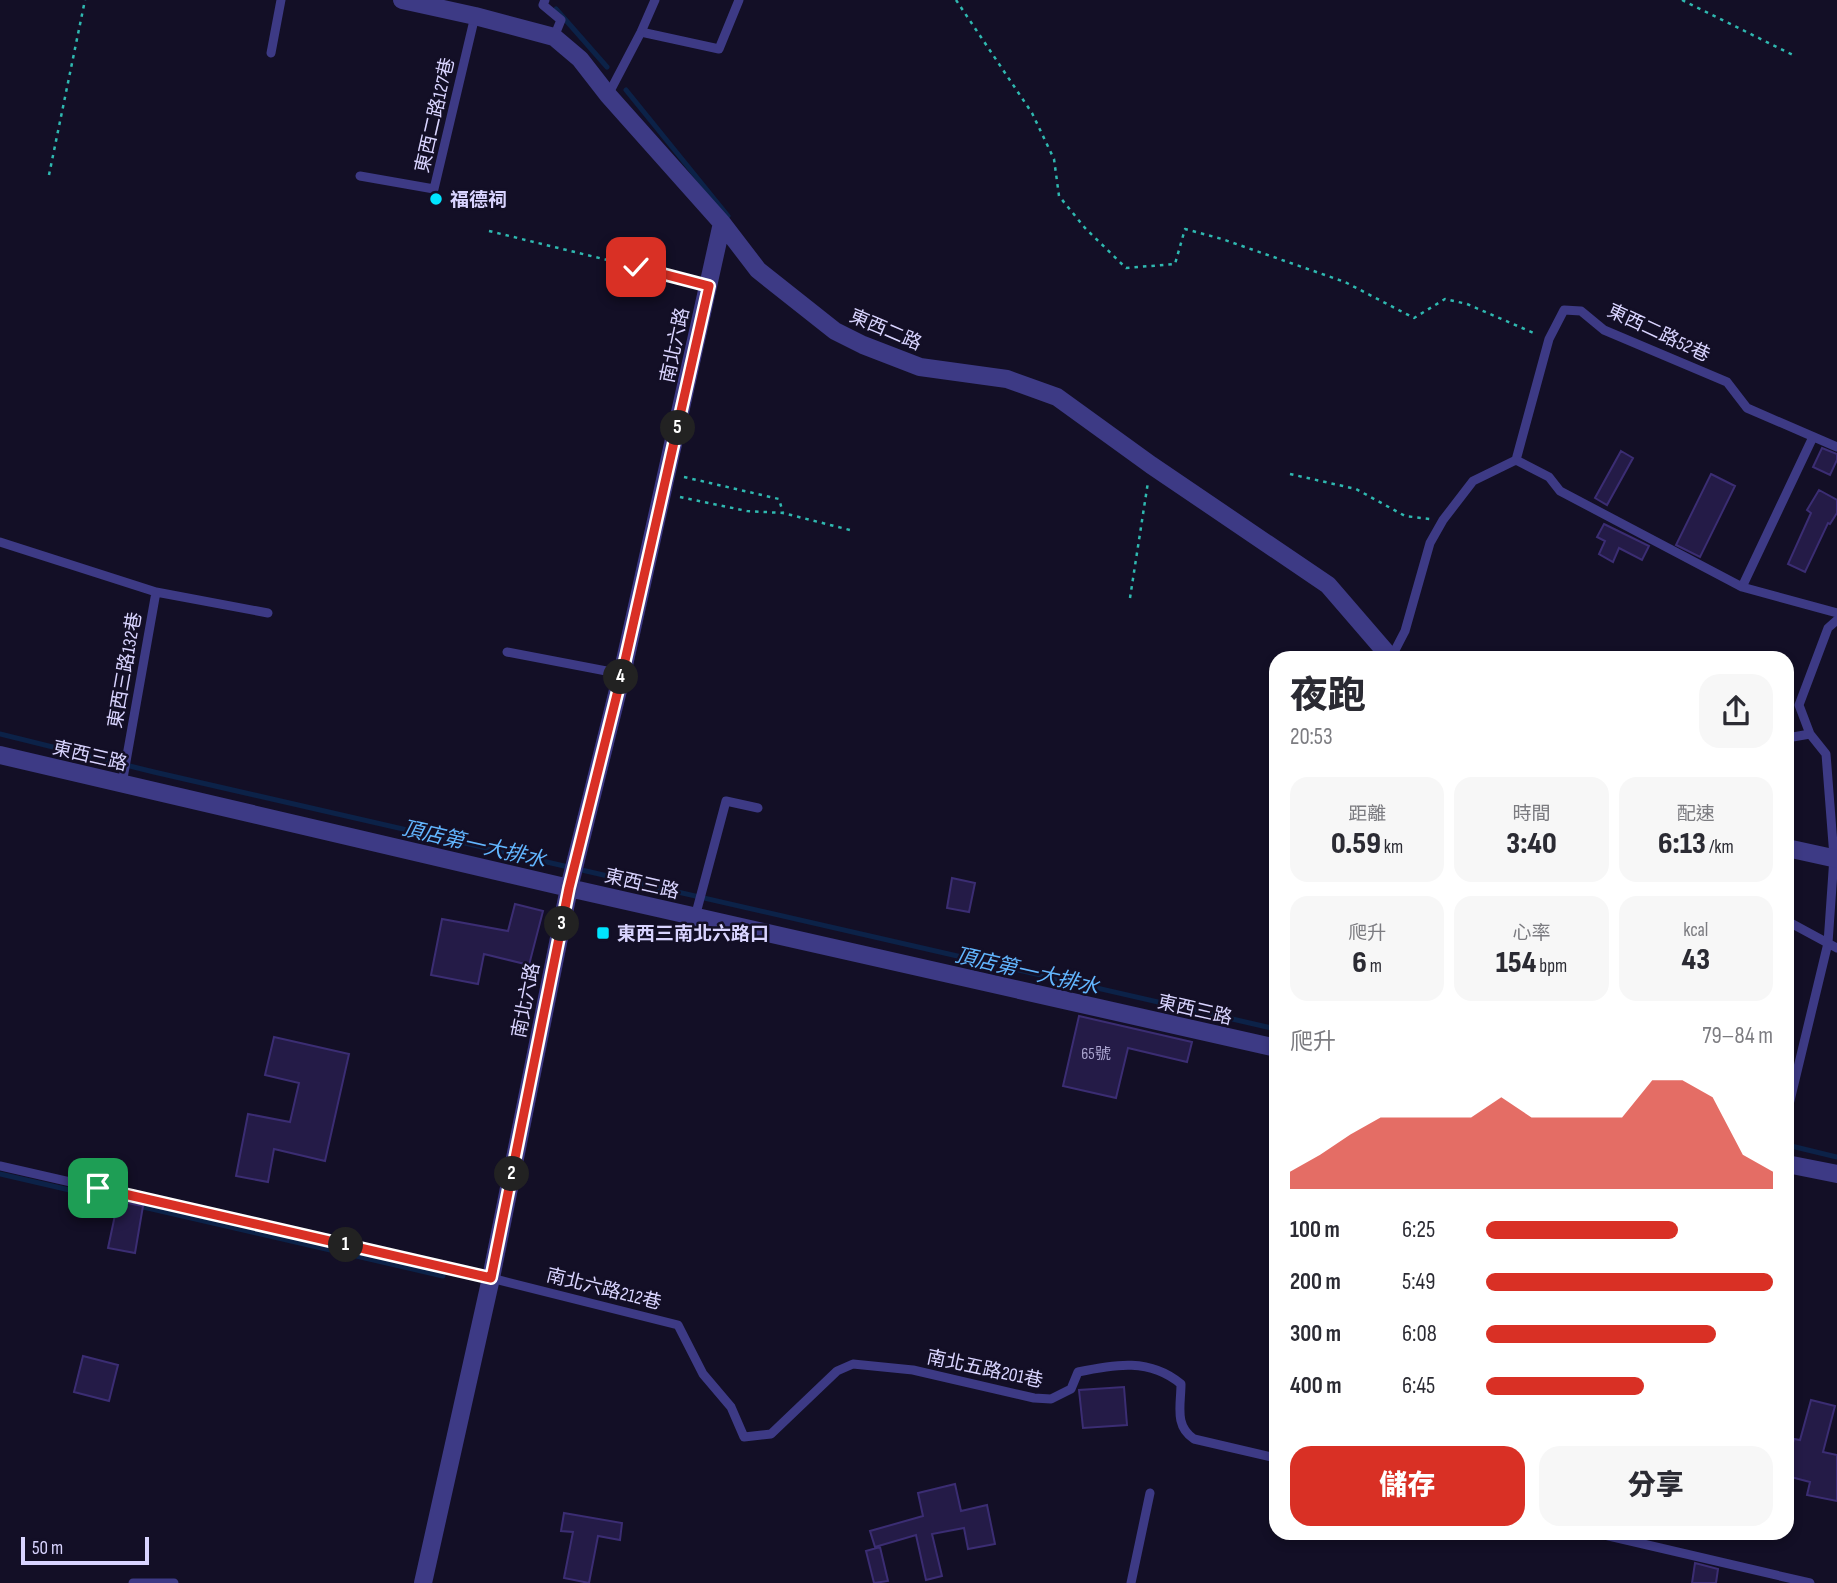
<!DOCTYPE html>
<html lang="zh-TW">
<head>
<meta charset="utf-8">
<style>
	body { margin:0; font-family:"Sofia Sans Condensed","Noto Sans TC",sans-serif; background:#f7f7f7; color:#2b2b33; height:100vh; display:flex; flex-direction:column; font-size:26px; white-space:nowrap }
	* { box-sizing:border-box; margin:0 }
	p { font-size:23px; color:#7c7c81 }
	.icon { flex:none; width:38px; height:38px; fill:none; stroke:currentColor; stroke-width:2; stroke-linecap:round; stroke-linejoin:round }
	.map { position:relative; flex:1; overflow:hidden }
	.side { position:absolute; left:1269px; top:651px; width:525px; height:889px; display:flex; flex-direction:column; background:#fff; border-radius:21px; box-shadow:0 4px 10px #0003 }
	.side>* { flex:none }
	.scale { position:absolute; left:21px; bottom:18px; width:128px; box-sizing:border-box; padding-left:7px; border:4px solid #d9d4ff; border-top:0; font-size:19px; line-height:24px; white-space:nowrap; color:#d9d4ff; -webkit-text-stroke:5px #130f26; paint-order:stroke }
	.pin { position:absolute; display:grid; place-items:center; width:60px; height:60px; color:#fff; margin:-30px; border-radius:14px; box-shadow:0 4px 10px #0006 }
	.km { position:absolute; width:35px; height:35px; margin:-18px; border-radius:50%; background:#222; color:#fff; font-size:19px; line-height:35px; text-align:center }
	.round { display:grid; place-items:center; flex:none; width:74px; height:74px; border-radius:21px; background:#f7f7f7 }
	.summary { display:flex; align-items:center; justify-content:space-between; height:119px; padding:0 21px }
	h1 { font-size:38px; font-weight:800; line-height:52px }
	.metrics { display:grid; grid-template-columns:repeat(3,1fr); gap:10px; height:119px; padding:7px 21px }
	.metrics div { display:grid; align-content:center; border-radius:18px; background:#f7f7f7; text-align:center }
	.metrics b { font-size:30px; font-weight:800 }
	.metrics small { font-size:19px; font-weight:400 }
	.metrics p { font-size:19px }
	.chart { height:196px; padding:14px 21px }
	.chart p { display:flex; justify-content:space-between }
	.chart svg { width:100%; height:126px; margin-top:7px; fill:#d93025; opacity:.7 }
	.primary-button { display:flex; gap:14px; margin-top:auto; padding:14px 21px }
	.primary-button a { flex:1; height:80px; border-radius:21px; background:#d93025; color:#fff; font-size:28px; font-weight:800; line-height:80px; text-align:center }
	.primary-button a+a { background:#f7f7f7; color:#2b2b33 }
	ul { padding:0 21px; list-style:none; font-size:23px }
	li { display:grid; grid-template-columns:112px 84px 1fr; align-items:center; height:52px }
	li i { height:18px; border-radius:9px; background:#d93025 }
	.map>svg:first-child { display:block }
</style>
</head>
<body>
<div class="map">
<svg width="1837" height="1583" viewBox="0 0 1837 1583">
	<rect width="100%" height="100%" fill="#130f26"/>
	<g fill="none" stroke-linecap="round" stroke-linejoin="round">
		<path stroke="#0c2248" stroke-width="5" d="M556,9L607,67
			M626,90L728,216
			M0,734L154,772L1276,1029
			M1787,1145L1837,1157
			M0,1174L126,1203
			M139,1206L443,1276"/>
	</g>
	<path fill="#241b47" stroke="#3b2d73" stroke-width="2" d="M1822,448L1837,454V460L1830,475L1813,467Z
		M1621,451L1633,458L1607,505L1595,498Z
		M1711,474L1735,486L1700,557L1676,545Z
		M1819,490L1837,500V513L1830,524L1828,523L1805,572L1788,564L1811,513L1807,510Z
		M1604,524L1649,546L1642,560L1619,548L1613,562L1599,554L1605,541L1597,537Z
		M952,878L975,883L969,912L947,908Z
		M515,904L543,911L529,965L484,954L478,984L431,975L442,919L508,931Z
		M1079,1016L1192,1042L1187,1062L1128,1048L1116,1098L1063,1086Z
		M274,1037L349,1054L325,1161L274,1149L268,1182L236,1176L248,1114L290,1122L299,1083L265,1075Z
		M118,1201L143,1206L135,1253L108,1248Z
		M83,1356L118,1365L109,1401L74,1392Z
		M1124,1387L1127,1425L1083,1428L1079,1390Z
		M1811,1400L1835,1406L1823,1452L1837,1455V1501L1807,1495L1810,1482L1787,1476V1466L1794,1439L1800,1440Z
		M955,1484L961,1511L987,1505L995,1544L968,1549L964,1528L932,1534L942,1576L926,1580L916,1535L875,1547L870,1531L923,1516L918,1493Z
		M564,1513L622,1523L620,1540L598,1536L589,1583L564,1578L573,1532L561,1531Z
		M880,1547L888,1581L874,1583L866,1551Z
		M1695,1563L1718,1569L1716,1583H1692Z"/>
	<g fill="none" stroke-linecap="round" stroke-linejoin="round">
		<path stroke="#2fb8b0" stroke-width="2.5" stroke-dasharray="3.5 5" stroke-linecap="butt" d="M956,0L1032,113L1054,159L1059,196L1085,228L1126,268L1175,264L1185,229L1222,239L1345,282L1414,318L1445,299L1467,304L1536,334
			M1682,0L1795,56
			M49,175L85,0
			M489,231L693,281
			M1290,474L1356,489L1405,516L1430,519
			M684,477L779,499L783,513
			M680,497L747,511L783,513L854,531
			M1130,598L1148,482"/>
		<path stroke="#3d3a85" stroke-width="9" d="M545,0L543,5L561,20L554,37
			M641,32L719,49L739,0
			M271,53L281,0
			M608,95L641,32L655,0
			M360,176L434,189L475,16
			M1516,460L1549,477L1560,491L1742,587L1837,613
			M0,542L156,592
			M1742,587L1813,437
			M507,652L622,674
			M1391,658L1405,631L1430,543L1443,520L1473,481L1516,460L1549,339L1564,310L1581,311L1604,330L1727,382L1747,408L1837,447
			M1787,738L1810,734
			M122,784L156,592L268,613
			M695,917L726,801L758,808
			M1787,921L1837,948
			M1787,1113L1828,943L1834,857L1826,754L1810,734L1799,705L1828,628L1837,620
			M0,1166L491,1278L678,1325L703,1374L731,1407L744,1437L771,1434L837,1371L853,1364L913,1370L1034,1398L1051,1399L1071,1389L1078,1372C1115,1364 1150,1358 1181,1384C1181,1405 1174,1426 1194,1439L1276,1458
			M1596,1533L1810,1583
			M133,1583H174
			M1131,1583L1150,1493"/>
		<path stroke="#3d3a85" stroke-width="18" d="M402,0L475,16L554,37L580,59L608,95L722,223L758,270L835,331L863,345L920,367L1007,379L1057,397L1151,465L1328,585L1391,658
			M0,755L569,888L1276,1048
			M1787,848L1837,859
			M1787,1164L1837,1174
			M423,1583L491,1278L569,888L622,674L722,223"/>
	</g>
	<g fill="none" stroke-linecap="round" stroke-linejoin="round">
		<defs>
			<path id="route" d="M98,1188L491,1278L569,888L622,674L709,286L636,267"/>
		</defs>
		<use href="#route" stroke="#fff" stroke-width="14"/>
		<use href="#route" stroke="#d93025" stroke-width="9"/>
	</g>
	<g fill="#00e5ff" stroke="#130f26" stroke-width="2.5">
		<circle cx="436" cy="199" r="7"/>
		<rect x="596" y="926" width="14" height="14" rx="3.5"/>
	</g>
	<g text-anchor="middle" stroke-width="5" stroke-linejoin="round" paint-order="stroke">
		<g font-size="16" fill="#aca6d1">
			<text x="1096" y="1059">65號</text>
		</g>
		<g font-size="19" fill="#d9d4ff" stroke="#130f26">
			<text transform="translate(434 115) rotate(-77)" y="7">東西二路127巷</text>
			<text transform="translate(886 329) rotate(23)" y="7">東西二路</text>
			<text transform="translate(1659 332) rotate(25)" y="7">東西二路52巷</text>
			<text transform="translate(674 345) rotate(-78)" y="7">南北六路</text>
			<text transform="translate(124 670) rotate(-80)" y="7">東西三路132巷</text>
			<text transform="translate(90 755) rotate(13)" y="7">東西三路</text>
			<text transform="translate(642 883) rotate(13)" y="7">東西三路</text>
			<text transform="translate(525 1000) rotate(-79)" y="7">南北六路</text>
			<text transform="translate(1195 1009) rotate(13)" y="7">東西三路</text>
			<text transform="translate(604 1288) rotate(14)" y="7">南北六路212巷</text>
			<text transform="translate(985 1368) rotate(12)" y="7">南北五路201巷</text>
		</g>
		<g font-size="19" font-weight="bold" fill="#d9d4ff" stroke="#130f26" text-anchor="start">
			<text x="450" y="206">福德祠</text>
			<text x="617" y="940">東西三南北六路口</text>
		</g>
		<g font-size="21" font-style="italic" fill="#62b6ff" stroke="#130f26">
			<text transform="translate(474 844) rotate(13)" y="7">頂店第一大排水</text>
			<text transform="translate(1027 971) rotate(13)" y="7">頂店第一大排水</text>
		</g>
	</g>
</svg>
<div class="scale">50 m</div>
<div class="pin" style="left:98px;top:1188px;background:#1e9e55"><svg class="icon" aria-label="arrive" viewBox="0 0 24 24"><path d="M6 21V4h12l-3 4 3 4H6"/></svg></div>
<div class="pin" style="left:636px;top:267px;background:#d93025"><svg class="icon" aria-label="check" viewBox="0 0 24 24"><path d="M5 12l5 5 9-10"/></svg></div>
<b class="km" style="left:346px;top:1245px">1</b>
<b class="km" style="left:512px;top:1174px">2</b>
<b class="km" style="left:562px;top:924px">3</b>
<b class="km" style="left:621px;top:677px">4</b>
<b class="km" style="left:678px;top:428px">5</b>
<section class="side">
<div class="summary"><div><h1>夜跑</h1><p>20:53</p></div><a class="round"><svg class="icon" aria-label="share" viewBox="0 0 24 24"><path d="M12 15V3M7 8l5-5 5 5M5 13v7h14v-7"/></svg></a></div>
<div class="metrics">
<div><p>距離</p><b>0.59<small> km</small></b></div>
<div><p>時間</p><b>3:40</b></div>
<div><p>配速</p><b>6:13<small> /km</small></b></div>
</div>
<div class="metrics">
<div><p>爬升</p><b>6<small> m</small></b></div>
<div><p>心率</p><b>154<small> bpm</small></b></div>
<div><p>kcal</p><b>43</b></div>
</div>
<div class="chart"><p><span>爬升</span>79–84 m</p>
<svg viewBox="0 0 160 44" preserveAspectRatio="none"><path d="M0 44V38L10 32L20 25L30 19L40 19L50 19L60 19L70 12L80 19L90 19L100 19L110 19L120 6L130 6L140 12L150 32L160 38V44z"/></svg>
</div>
<ul>
<li><b>100 m</b>6:25<i style="width:67%"></i></li>
<li><b>200 m</b>5:49<i style="width:100%"></i></li>
<li><b>300 m</b>6:08<i style="width:80%"></i></li>
<li><b>400 m</b>6:45<i style="width:55%"></i></li>
</ul>
<div class="primary-button"><a>儲存</a><a>分享</a></div>
</section>
</div>
</body>
</html>
